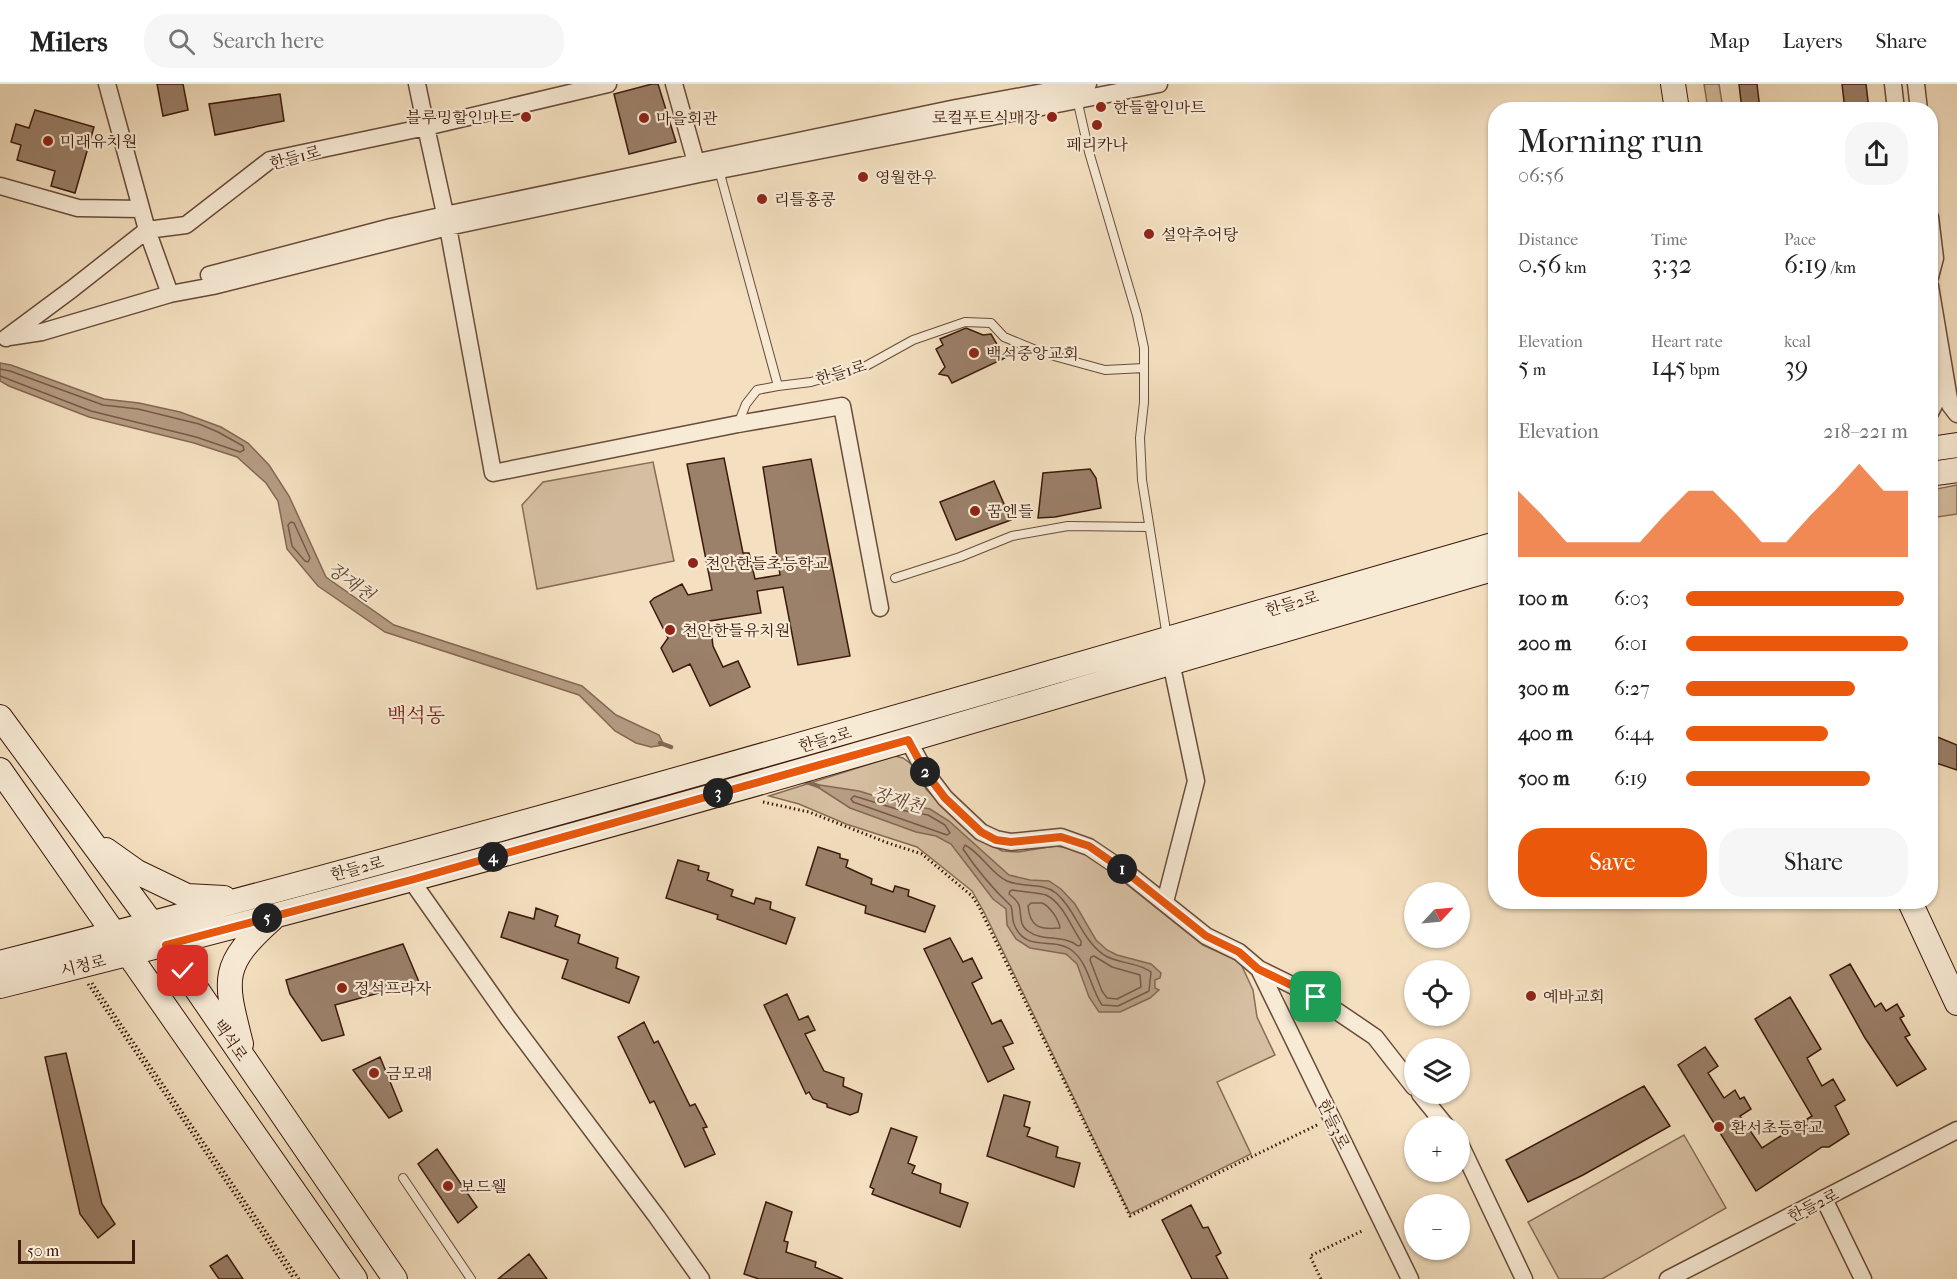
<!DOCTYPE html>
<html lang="en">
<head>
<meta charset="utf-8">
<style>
	body { margin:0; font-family:"IM FELL French Canon","Noto Serif KR",serif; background:#f6f6f6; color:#222; height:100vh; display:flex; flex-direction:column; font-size:22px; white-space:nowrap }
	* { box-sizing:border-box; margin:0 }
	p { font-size:20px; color:#767676 }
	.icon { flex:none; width:33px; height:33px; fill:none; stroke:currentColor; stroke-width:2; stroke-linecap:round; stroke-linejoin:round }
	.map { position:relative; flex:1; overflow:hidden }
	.drawer { position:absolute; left:1488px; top:18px; width:450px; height:807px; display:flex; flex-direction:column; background:#fff; border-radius:24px; box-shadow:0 2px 4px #0004 }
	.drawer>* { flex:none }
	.needle { width:39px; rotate:64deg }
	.controls { position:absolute; left:1404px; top:798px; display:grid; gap:12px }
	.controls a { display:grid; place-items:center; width:66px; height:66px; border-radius:50%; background:#fff; box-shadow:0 2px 4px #0004; font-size:30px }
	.scale { position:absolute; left:18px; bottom:15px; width:117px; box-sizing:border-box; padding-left:6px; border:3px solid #3b190c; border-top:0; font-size:16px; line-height:21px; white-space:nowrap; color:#3b190c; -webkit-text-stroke:4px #f8ebd6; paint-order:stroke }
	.pin { position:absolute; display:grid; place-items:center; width:51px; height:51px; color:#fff; margin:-26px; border-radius:12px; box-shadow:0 3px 9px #0006 }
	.km { position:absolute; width:30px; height:30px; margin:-15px; border-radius:50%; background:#222; color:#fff; font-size:16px; line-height:30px; text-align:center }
	.round { display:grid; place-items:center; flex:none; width:63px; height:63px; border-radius:24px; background:#f6f6f6 }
	.headline { display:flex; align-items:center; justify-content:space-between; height:102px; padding:0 30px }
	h1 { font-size:33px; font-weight:600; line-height:45px }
	.stats { display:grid; grid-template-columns:repeat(3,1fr); gap:9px; height:102px; padding:6px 30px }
	.stats div { display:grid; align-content:center }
	.stats b { font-size:26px; font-weight:600 }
	.stats small { font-size:16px; font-weight:400 }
	.stats p { font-size:16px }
	.chart { height:168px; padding:12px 30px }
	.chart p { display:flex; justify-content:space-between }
	.chart svg { width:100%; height:108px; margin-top:6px; fill:#ea580c; opacity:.7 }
	.cta { display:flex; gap:12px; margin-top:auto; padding:12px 30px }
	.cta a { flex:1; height:69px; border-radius:24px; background:#ea580c; color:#fff; font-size:24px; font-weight:600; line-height:69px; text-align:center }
	.cta a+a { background:#f6f6f6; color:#222 }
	ul { padding:0 30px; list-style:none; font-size:20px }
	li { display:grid; grid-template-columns:96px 72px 1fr; align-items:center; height:45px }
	li i { height:15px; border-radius:8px; background:#ea580c }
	header { display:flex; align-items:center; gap:36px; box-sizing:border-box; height:84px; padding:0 30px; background:#fff; border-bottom:2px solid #e0e0e0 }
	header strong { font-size:28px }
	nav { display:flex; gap:33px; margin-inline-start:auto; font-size:21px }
	.search { width:420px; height:54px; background:#f6f6f6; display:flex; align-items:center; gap:15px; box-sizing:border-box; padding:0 21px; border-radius:24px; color:#767676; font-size:22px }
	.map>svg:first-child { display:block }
</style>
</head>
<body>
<header>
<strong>Milers</strong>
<div class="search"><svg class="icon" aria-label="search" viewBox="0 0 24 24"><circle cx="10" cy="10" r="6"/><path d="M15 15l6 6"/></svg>Search here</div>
<nav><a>Map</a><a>Layers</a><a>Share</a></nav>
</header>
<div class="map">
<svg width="1957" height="1195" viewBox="0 0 1957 1195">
	<rect width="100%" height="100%" fill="#f4e0c0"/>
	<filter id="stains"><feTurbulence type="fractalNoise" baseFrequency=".00333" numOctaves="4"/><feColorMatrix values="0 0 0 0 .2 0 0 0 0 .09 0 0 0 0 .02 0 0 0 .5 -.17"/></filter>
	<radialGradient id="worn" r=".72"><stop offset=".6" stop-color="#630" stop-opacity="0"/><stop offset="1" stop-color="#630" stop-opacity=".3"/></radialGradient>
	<path fill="#d5bea1" stroke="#886c56" stroke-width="1.5" d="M1704,0H1719L1723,25H1708Z
		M653,378L674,477L537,505L522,421L543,398Z
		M1957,401V430L1931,434V406Z
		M895,672L903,674L914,682L926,705L949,729L977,753L1002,767L1018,768L1055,762L1075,765L1095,775L1203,861L1240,878L1253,906L1257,933L1275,971L1217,998L1251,1070L1130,1130L984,828L972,807L917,763L846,740L799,720L769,712Z
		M1684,1051L1726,1124L1602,1195H1559L1528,1138Z"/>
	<path fill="#b59c83" stroke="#846853" stroke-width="1.5" d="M0,279L11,281L104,315L139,319L180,328L221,343L248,359L269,381L289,412L326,493L394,541L582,602L616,631L659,651L664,661L651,663L636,659L615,647L579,611L385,548L318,502L287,465L278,417L266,399L237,373L194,359L89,333L9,302L0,297Z
		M813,700L859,707L901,720L930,725L949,737L1009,791L1030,796L1049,797L1061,805L1075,820L1096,856L1107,866L1117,871L1151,880L1161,889L1160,894L1155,896V904L1159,906L1150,914L1120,928H1099L1089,913L1077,880L1066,870L1030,864L1016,855L1007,841L1006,825L993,815L951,760L936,752L916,748L850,724Z"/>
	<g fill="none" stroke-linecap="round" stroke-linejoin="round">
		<path stroke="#785a48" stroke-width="1.5" d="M0,285L10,287L103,321L138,325L199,340L218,348L243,362L244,366L240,368L196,353L91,327L0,292
			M291,438L294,439L310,474L308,478L305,477L292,462L288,441Z
			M854,712L900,726L928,731L945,741L950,749L947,751L853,718L851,715Z
			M965,761C981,769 991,790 1007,797C1023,804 1042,798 1056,809C1076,826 1081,855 1104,871C1118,880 1138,878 1151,888L1149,907L1118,922L1102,921C1090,904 1089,878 1070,865C1052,853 1025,869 1014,840C1012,835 1013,828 1011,822C993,805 977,786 963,765Z
			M1013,806C1022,808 1040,809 1046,811C1063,819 1071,843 1081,857V861L1078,862C1063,850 1042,858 1028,847C1018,840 1022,830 1019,821C1017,816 1013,813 1009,810L1010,807Z
			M1031,819C1032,819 1041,819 1042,819C1050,822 1059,836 1060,844C1039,846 1030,843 1028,822Z
			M1091,873L1094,872L1112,883L1140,891L1141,903L1117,915L1107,914L1102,907L1090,876Z"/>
		<path stroke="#846853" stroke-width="4.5" d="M660,659L671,663
			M801,696L818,702"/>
	</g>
	<path fill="#9b806a" stroke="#3b190c" stroke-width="1.5" d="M157,0H183L188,26L163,32Z
		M652,0H658L676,58L629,70L614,10Z
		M1739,0H1757L1760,26H1742Z
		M1842,0H1866L1869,26H1845Z
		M280,10L284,37L215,51L209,20Z
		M35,26L94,43L75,109L51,102L55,87L17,76L21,61L11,58L16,40L29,44Z
		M966,244L983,251L991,250L1005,274L952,299L948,292L939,290L945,283L936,265L943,261L940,255Z
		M724,374L743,469H749L755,495L780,491L763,383L811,375L850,572L798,581L783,503L757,507L761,529L710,537L713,562L723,583L738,577L750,603L710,622L690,580L673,588L661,564L668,554L650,518L654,514L682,500L688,511L712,506L687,380Z
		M1090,385L1096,394L1101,424L1055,433L1038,434L1043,389Z
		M994,397L1011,436L956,456L940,418Z
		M1930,650L1957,661V686L1930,677Z
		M818,763L840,770V774L848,776L846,783L872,795L871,800L893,808L895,802L909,806L908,812L935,822L925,848L865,829L866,822L806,801Z
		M678,776L699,782L698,786L709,789L707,796L733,806L731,812L754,820L756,814L771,818L770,825L795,834L786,860L717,835L718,831L666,814Z
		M536,824L558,832L555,842L580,851L578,859L618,874L616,884L639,893L629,919L562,894L568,876L501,853L509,828L534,835Z
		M950,854L963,878L972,874L982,894L972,899L992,940L1001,936L1013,959L1003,963L1014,985L988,998L924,865Z
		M403,860L419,898L335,921L344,951L322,957L290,910L286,896Z
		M1850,880L1875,923L1881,919L1886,927L1897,920L1904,932L1900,934L1910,951L1905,953L1926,985L1897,1002L1865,954L1830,891Z
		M787,910L799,936L808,932L815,946L805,950L824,987L844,994L843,1002L862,1010L858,1028L850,1031L827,1023V1020L813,1015L809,1008L806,1010L764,921Z
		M1790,913L1821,965L1807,974L1822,1002L1833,995L1845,1016L1835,1022L1849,1050L1829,1063H1822L1756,1107L1678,981L1705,963L1718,982L1708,989L1724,1014L1735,1006L1740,1015L1744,1013L1751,1025L1740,1032L1762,1064L1812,1032L1755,935Z
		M644,938L654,959L658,957L690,1022L695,1020L707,1043L703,1044L715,1070L685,1083L654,1017L650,1019L618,953Z
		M66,969L102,1120L115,1140L98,1154L80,1130L45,973Z
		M380,973L402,1027L389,1034L353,986Z
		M1644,1002L1670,1042L1583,1091L1528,1118L1506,1076Z
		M1004,1011L1030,1018L1024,1042L1030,1044L1027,1052L1058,1063L1056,1073L1080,1079L1074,1103L987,1072Z
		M891,1044L917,1053L908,1079L915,1082L912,1089L941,1100L940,1109L968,1119L960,1143L872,1110L874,1105L870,1103Z
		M437,1065L477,1123L458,1139L418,1080Z
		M766,1118L792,1128L784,1157L788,1158L786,1168L816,1178L815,1183L843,1195H759L744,1190Z
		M1191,1121L1203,1144L1208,1143L1221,1169L1216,1172L1228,1195H1192L1162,1136Z
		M529,1170L547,1195H498Z
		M227,1171L243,1195H219L210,1182Z"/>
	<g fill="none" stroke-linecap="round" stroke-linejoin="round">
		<defs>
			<path id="lane" d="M1077,15L1089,68L1137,231L1144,264V318L1140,354L1142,396L1167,553
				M719,86L778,302L811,298L866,282L913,256L965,238L991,239L1004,253L1043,269L1105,286L1144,284
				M738,340L746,320L757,306L778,302
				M895,494L960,473L1012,452L1068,442L1149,443
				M403,1094L471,1195"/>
			<path id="street" d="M107,0L147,146L170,210
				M417,0L426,43L608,0
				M674,0L699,89
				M1893,0L1896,26
				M1916,0L1919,26
				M0,102L78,124L141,125
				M1930,133L1935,174L1930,193
				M209,191L391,143L445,131L956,24L1088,0
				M1930,202L1950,321L1957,330
				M9,253L42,248L170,210L213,202L448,143L699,90L1159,0
				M6,254L72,205L147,146L186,141L270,76L426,43L448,143L493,389L738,340L842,322L880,524
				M1930,329L1938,313V293
				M908,656L926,689L945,714L981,748L996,755L1011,758L1061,753L1089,763L1126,788L1206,852L1239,868L1259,885L1316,913L1375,953L1414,1003
				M411,796L508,934L657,1133L701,1195
				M1165,818L1196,697L1171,578
				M1259,885L1410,1195
				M1420,1010L1446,1042
				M1460,1060L1524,1195
				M1824,1115L1863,1195
				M1668,1195L1957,1046"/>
			<path id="secondary" d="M1673,0L1677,26
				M1930,365L1957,361
				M1930,390L1957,386
				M0,633L152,840L395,1195
				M0,686L355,1195
				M106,766L137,788L187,812L224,814
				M1910,818L1957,919
				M0,879C501,750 998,604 1496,460
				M0,902C305,826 609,743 911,655C1106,598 1300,540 1496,484
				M241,960C225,896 219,882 272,835"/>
		</defs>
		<use href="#lane" stroke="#694b39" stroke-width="10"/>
		<use href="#street" stroke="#694b39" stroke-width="19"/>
		<use href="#secondary" stroke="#3b190c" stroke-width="26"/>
		<path stroke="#3b190c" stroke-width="3" stroke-dasharray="1.5 3" stroke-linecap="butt" d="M763,718L809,728L888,759L922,770L972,812L979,823L1130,1132L1319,1040
			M92,899L299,1195
			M88,900L294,1195
			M1321,1195L1310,1172L1362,1147"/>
		<use href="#lane" stroke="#f8ebd6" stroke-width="8"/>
		<use href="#street" stroke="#f8ebd6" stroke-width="16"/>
		<use href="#secondary" stroke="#f8ebd6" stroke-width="24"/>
	</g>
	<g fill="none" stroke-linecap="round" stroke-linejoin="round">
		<defs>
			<path id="route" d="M183,887L166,861L411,796L908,656L926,689L945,714L981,748L996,756L1011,758L1061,753L1089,762L1126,788L1206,852L1239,868L1258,885L1316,913"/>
		</defs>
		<use href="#route" stroke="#fff" stroke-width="12"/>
		<use href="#route" stroke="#ea580c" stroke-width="8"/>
	</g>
	<g fill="#8f2418" stroke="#f8ebd6" stroke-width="2">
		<circle cx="1101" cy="23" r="6"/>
		<circle cx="526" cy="33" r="6"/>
		<circle cx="1052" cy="33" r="6"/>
		<circle cx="644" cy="34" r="6"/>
		<circle cx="1097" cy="41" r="6"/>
		<circle cx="48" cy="57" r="6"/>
		<circle cx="863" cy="93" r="6"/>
		<circle cx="762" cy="115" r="6"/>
		<circle cx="1149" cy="150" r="6"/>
		<circle cx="974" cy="269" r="6"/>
		<circle cx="975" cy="427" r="6"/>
		<circle cx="693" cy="479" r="6"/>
		<circle cx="670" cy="546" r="6"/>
		<circle cx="342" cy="904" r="6"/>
		<circle cx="1531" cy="912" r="6"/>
		<circle cx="374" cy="989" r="6"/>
		<circle cx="1719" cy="1043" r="6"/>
		<circle cx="448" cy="1102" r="6"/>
	</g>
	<g text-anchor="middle" stroke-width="4.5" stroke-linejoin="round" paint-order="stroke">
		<g font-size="16" fill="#3b190c" stroke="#f8ebd6" text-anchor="start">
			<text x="1113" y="29">한들할인마트</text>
			<text x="514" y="39" text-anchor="end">블루밍할인마트</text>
			<text x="1040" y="39" text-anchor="end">로컬푸트식매장</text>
			<text x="656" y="40">마을회관</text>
			<text x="60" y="63">미래유치원</text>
			<text x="1097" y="66" text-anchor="middle">페리카나</text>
			<text x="875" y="99">영월한우</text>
			<text x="774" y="121">리틀홍콩</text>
			<text x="1161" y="156">설악추어탕</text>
			<text x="986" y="275">백석중앙교회</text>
			<text x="987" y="433">꿈엔들</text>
			<text x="705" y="485">천안한들초등학교</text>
			<text x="682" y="552">천안한들유치원</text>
			<text x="354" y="910">정석프라자</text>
			<text x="1543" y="918">예바교회</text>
			<text x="386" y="995">금모래</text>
			<text x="1731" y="1049">환서초등학교</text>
			<text x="460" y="1108">보드웰</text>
		</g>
		<g font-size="16" fill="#3b190c" stroke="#f8ebd6">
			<text transform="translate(295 73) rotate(-15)" y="6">한들1로</text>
			<text transform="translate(841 288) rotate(-17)" y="6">한들1로</text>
			<text transform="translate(1292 519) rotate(-16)" y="6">한들2로</text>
			<text transform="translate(825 655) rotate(-16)" y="6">한들2로</text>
			<text transform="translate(357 784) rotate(-15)" y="6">한들2로</text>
			<text transform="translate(83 881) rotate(-14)" y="6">시청로</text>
			<text transform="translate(231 956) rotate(55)" y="6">백석로</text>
			<text transform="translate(1334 1040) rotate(64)" y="6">한들3로</text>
			<text transform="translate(1813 1121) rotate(-27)" y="6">한들2로</text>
		</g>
		<g font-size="18" font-style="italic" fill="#664736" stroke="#f8ebd6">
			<text transform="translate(351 498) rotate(36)" y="6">장재천</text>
			<text transform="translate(898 716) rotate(16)" y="6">장재천</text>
		</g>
		<g font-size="20" fill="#7a1f14" stroke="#f8ebd6">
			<text x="416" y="638">백석동</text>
		</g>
	</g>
	<rect width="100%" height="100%" filter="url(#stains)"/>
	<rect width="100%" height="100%" fill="url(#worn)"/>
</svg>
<div class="controls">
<a><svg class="needle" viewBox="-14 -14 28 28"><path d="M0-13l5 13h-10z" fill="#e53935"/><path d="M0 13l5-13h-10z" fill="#767676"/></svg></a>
<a><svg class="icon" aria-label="locate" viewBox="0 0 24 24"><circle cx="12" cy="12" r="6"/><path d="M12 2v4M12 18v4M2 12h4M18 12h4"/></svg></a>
<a><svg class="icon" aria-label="layers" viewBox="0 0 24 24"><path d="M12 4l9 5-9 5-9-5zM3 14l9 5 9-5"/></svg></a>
<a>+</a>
<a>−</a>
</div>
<div class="scale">50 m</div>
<div class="pin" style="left:1316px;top:913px;background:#1e9e55"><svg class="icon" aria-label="arrive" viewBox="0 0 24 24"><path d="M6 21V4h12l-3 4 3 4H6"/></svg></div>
<div class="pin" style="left:183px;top:887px;background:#d93025"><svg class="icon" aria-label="check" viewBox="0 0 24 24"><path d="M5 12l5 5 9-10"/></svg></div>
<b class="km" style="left:1122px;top:785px">1</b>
<b class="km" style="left:925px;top:688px">2</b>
<b class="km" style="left:718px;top:709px">3</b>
<b class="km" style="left:493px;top:773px">4</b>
<b class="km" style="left:267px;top:834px">5</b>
<section class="drawer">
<div class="headline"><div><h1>Morning run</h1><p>06:56</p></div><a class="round"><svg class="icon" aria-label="share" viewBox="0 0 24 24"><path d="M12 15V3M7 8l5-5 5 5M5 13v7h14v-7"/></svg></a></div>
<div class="stats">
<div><p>Distance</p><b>0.56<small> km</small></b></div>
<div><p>Time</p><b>3:32</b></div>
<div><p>Pace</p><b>6:19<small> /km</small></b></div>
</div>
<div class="stats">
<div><p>Elevation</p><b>5<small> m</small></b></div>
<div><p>Heart rate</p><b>145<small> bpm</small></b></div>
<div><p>kcal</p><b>39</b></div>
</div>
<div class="chart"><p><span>Elevation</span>218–221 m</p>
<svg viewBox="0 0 160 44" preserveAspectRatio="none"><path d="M0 44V17L10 27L20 38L30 38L40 38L50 38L60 27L70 17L80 17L90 27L100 38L110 38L120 27L130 17L140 6L150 17L160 17V44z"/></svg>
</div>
<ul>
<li><b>100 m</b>6:03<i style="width:98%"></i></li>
<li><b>200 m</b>6:01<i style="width:100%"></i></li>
<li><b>300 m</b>6:27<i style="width:76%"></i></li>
<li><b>400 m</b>6:44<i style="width:64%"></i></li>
<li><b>500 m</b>6:19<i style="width:83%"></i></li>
</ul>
<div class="cta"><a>Save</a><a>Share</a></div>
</section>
</div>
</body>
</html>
